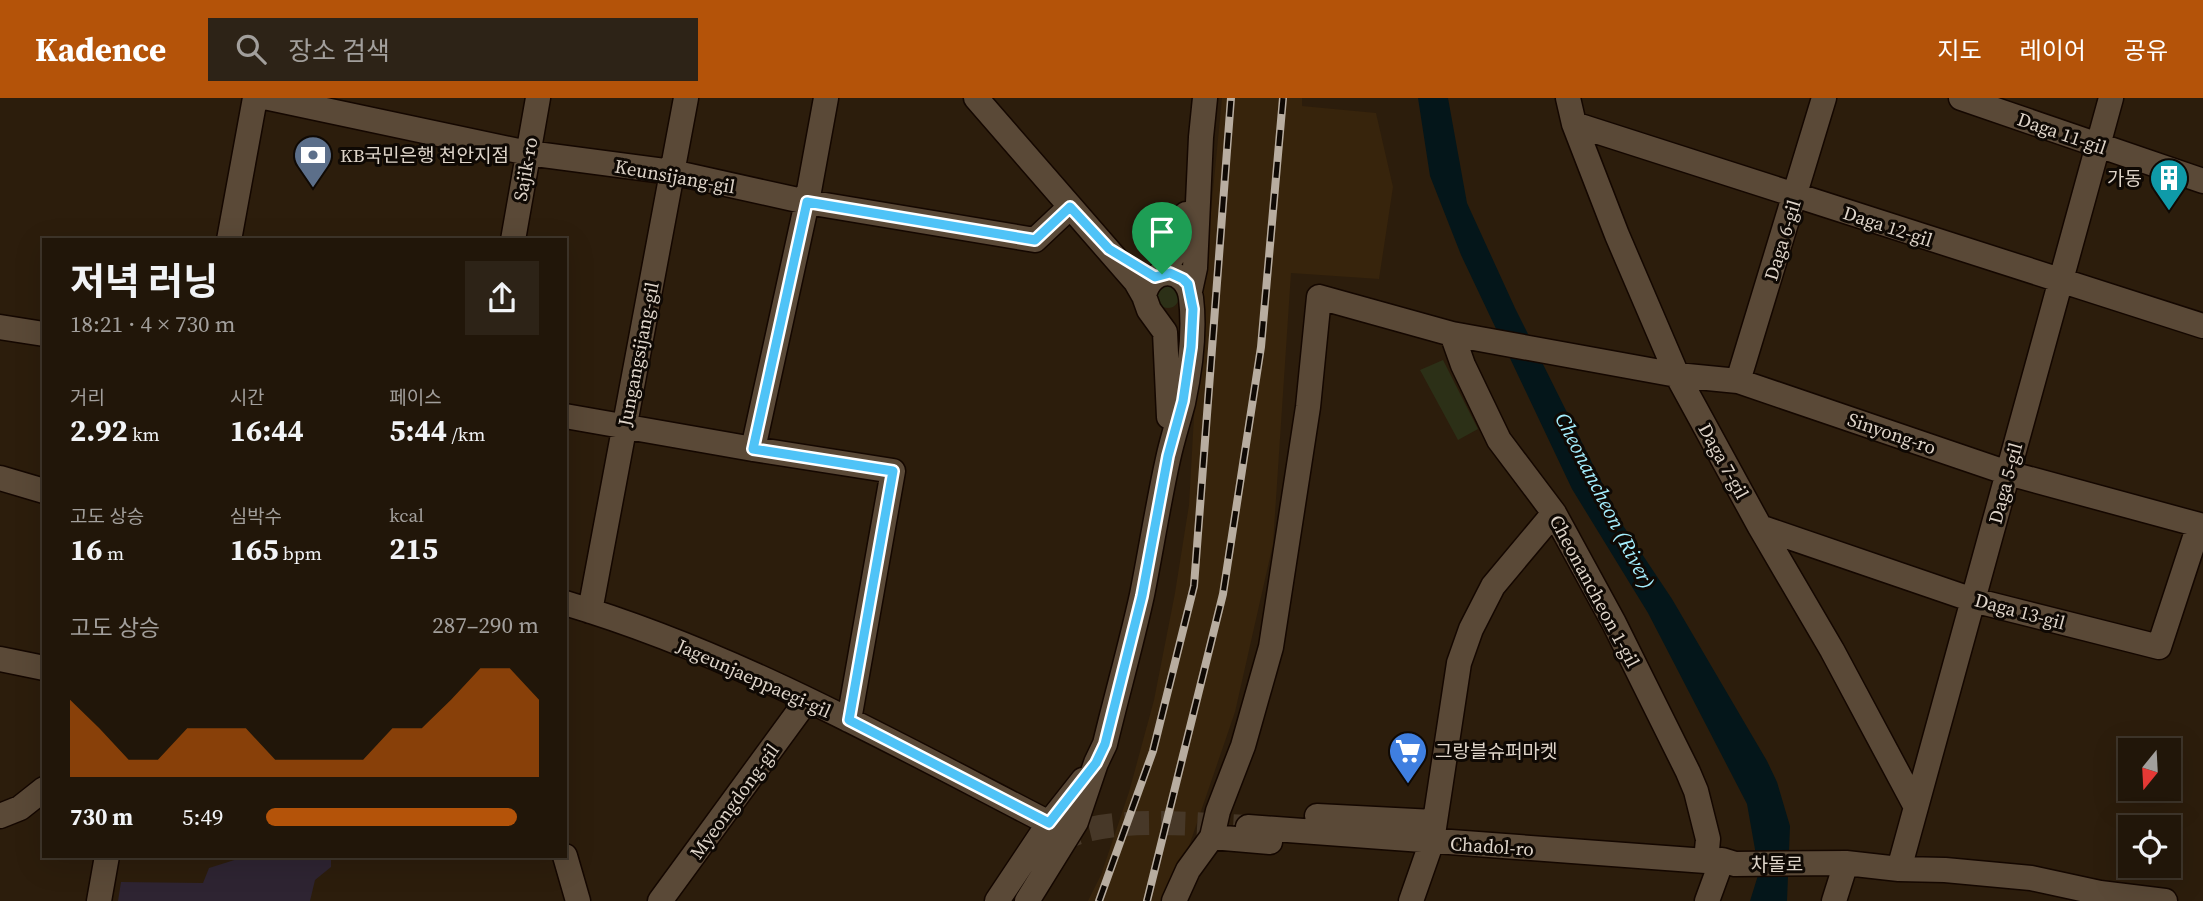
<!DOCTYPE html>
<html lang="ko">
<head>
<meta charset="utf-8">
<style>
	body { margin:0; font-family:"Source Serif 4","Noto Sans KR",serif; background:#2d2317; color:#f1f3f6; height:100vh; display:flex; flex-direction:column; font-size:26px; white-space:nowrap }
	* { box-sizing:border-box; margin:0 }
	p { font-size:23px; color:#a29f9c }
	.icon { flex:none; width:38px; height:38px; fill:none; stroke:currentColor; stroke-width:2; stroke-linecap:round; stroke-linejoin:round }
	.map { position:relative; flex:1; overflow:hidden }
	.drawer { position:absolute; left:42px; top:140px; width:525px; height:620px; display:flex; flex-direction:column; background:#211609; border-radius:0px; box-shadow:0 7px 28px #0002,0 0 0 2px #3e352a }
	.drawer>* { flex:none }
	.needle { width:46px; rotate:198deg }
	.controls { position:absolute; left:2118px; top:640px; display:grid; gap:14px }
	.controls a { display:grid; place-items:center; width:63px; height:63px; border-radius:0px; background:#211609; box-shadow:0 7px 28px #0002,0 0 0 2px #3e352a; font-size:35px }
	.pin { position:absolute; display:grid; place-items:center; width:60px; height:60px; color:#fff; margin:-72px -30px; border-radius:50% 50% 50% 0; rotate:-45deg; box-shadow:0 0 7px #0007 }
	.pin .icon { rotate:45deg }
	.round { display:grid; place-items:center; flex:none; width:74px; height:74px; border-radius:0px; background:#2d2317 }
	.headline { display:flex; align-items:center; justify-content:space-between; height:119px; padding:0 28px }
	h1 { font-size:38px; font-weight:700; line-height:52px }
	.stats { display:grid; grid-template-columns:repeat(3,1fr); gap:10px; height:119px; padding:7px 28px }
	.stats div { display:grid; align-content:center }
	.stats b { font-size:30px; font-weight:700 }
	.stats small { font-size:19px; font-weight:400 }
	.stats p { font-size:19px }
	.chart { height:196px; padding:14px 28px }
	.chart p { display:flex; justify-content:space-between }
	.chart svg { width:100%; height:126px; margin-top:7px; fill:#b45309; opacity:.7 }
	ul { padding:0 28px; list-style:none; font-size:23px }
	li { display:grid; grid-template-columns:112px 84px 1fr; align-items:center; height:52px }
	li i { height:18px; border-radius:9px; background:#b45309 }
	header { display:flex; align-items:center; gap:42px; box-sizing:border-box; height:98px; padding:0 35px; background:#b45309; color:#fff }
	header strong { font-size:33px }
	nav { display:flex; gap:38px; margin-inline-start:auto; font-size:24px }
	.search { width:490px; height:63px; background:#2d2317; display:flex; align-items:center; gap:18px; box-sizing:border-box; padding:0 24px; border-radius:0px; color:#a29f9c; font-size:26px }
	.map>svg:first-child { display:block }
</style>
</head>
<body>
<header>
<strong>Kadence</strong>
<div class="search"><svg class="icon" aria-label="search" viewBox="0 0 24 24"><circle cx="10" cy="10" r="6"/><path d="M15 15l6 6"/></svg>장소 검색</div>
<nav><a>지도</a><a>레이어</a><a>공유</a></nav>
</header>
<div class="map">
<svg width="2203" height="803" viewBox="0 0 2203 803">
	<rect width="100%" height="100%" fill="#2c1d0c"/>
	<path fill="#37240c" d="M1222,0H1302V8L1376,15L1393,89L1379,181L1291,175L1273,446L1235,614L1187,754L1164,803H1088L1101,777L1129,694L1154,602L1175,495L1189,407L1198,247Z"/>
	<path fill="#2e2432" d="M247,758H327L331,759V769L315,782L310,803H118L121,784L203,785L209,770Z"/>
	<path fill="#2c3017" d="M1157 199a11 11 0 1 1 22 0a11 11 0 1 1-22 0Z
		M1443,262L1478,331L1458,342L1420,272Z"/>
	<path fill="#04161a" d="M1418,0H1448L1467,105L1515,210L1624,429L1672,501L1767,663L1777,684L1790,728L1787,803H1750L1759,774L1747,706L1648,515L1572,391L1461,157L1430,78Z"/>
	<g fill="none" stroke-linecap="round" stroke-linejoin="round">
		<path stroke="#473828" stroke-width="24" stroke-dasharray="24 12" stroke-linecap="butt" d="M1057,746C1092,715 1201,727 1248,729"/>
		<defs>
			<path id="minor" d="M269,0L528,55L672,74L807,104L1035,142L1070,109
				M976,0L1136,184L1144,198L1149,212L1165,234L1169,319
				M1568,0L1574,26L1617,137L1677,277L1760,429L1832,552L1916,709
				M1961,0L2203,83
				M1574,26L2203,228
				M229,142L255,0
				M513,142L538,0
				M1162,176L1180,146L1186,116
				M1190,193L1195,170L1201,39L1205,0
				M0,229L44,236
				M1452,236L1463,267L1499,342L1554,415L1614,525L1688,674L1696,693L1708,741L1706,763
				M1738,283L1824,0
				M565,318L753,351L893,373L849,622
				M753,351L807,104L826,0
				M0,380L44,393
				M1760,429L1973,502L2159,549L2199,427
				M565,505C736,556 892,644 1049,725
				M590,513L686,0
				M0,561L44,570
				M0,718L20,710L44,691
				M1317,718L1434,724
				M1248,729L1706,763L1722,762L1735,766L1846,765L1899,771L1945,772L2031,780L2100,795L2165,803
				M1212,739L1270,744
				M565,758L578,803
				M1899,771L2111,0
				M99,803L107,758
				M660,803L807,602
				M997,803L1049,725L1083,682
				M1027,803L1076,724L1096,665L1105,646C1117,596 1131,547 1142,497C1151,452 1158,406 1168,361C1172,342 1178,324 1183,305C1190,272 1195,233 1191,200C1187,168 1150,167 1144,198
				M1174,803L1188,772L1212,739L1218,713L1243,648L1271,549L1308,309L1319,199L1452,236L1677,277L1738,283L2008,375L2203,428
				M1411,803L1432,743L1459,565L1471,531L1493,488L1554,415
				M1707,803L1722,762
				M1834,803L1846,765"/>
		</defs>
		<use href="#minor" stroke="#140700" stroke-width="27"/>
		<use href="#minor" stroke="#5a4937" stroke-width="24"/>
		<defs>
			<path id="rail" d="M1099,803L1153,653L1194,488L1231,0
				M1147,803L1223,496L1261,249L1283,0"/>
		</defs>
		<use href="#rail" stroke="#b8ada0" stroke-width="8"/>
		<use href="#rail" stroke="#0f0904" stroke-width="5" stroke-dasharray="16" stroke-linecap="butt"/>
	</g>
	<g fill="none" stroke-linecap="round" stroke-linejoin="round">
		<defs>
			<path id="route" d="M807,104L1035,142L1070,109L1109,151L1155,179L1170,175L1183,181L1188,186L1193,211L1191,249L1183,303L1168,358L1142,498L1105,646L1096,665L1049,725L849,622L893,373L753,351Z"/>
		</defs>
		<use href="#route" stroke="#fff" stroke-width="14"/>
		<use href="#route" stroke="#4fc3f7" stroke-width="9"/>
	</g>
	<defs>
		<symbol id="bank-pin" viewBox="-11 -11 22 30"><path d="M0 17L-7.5 6A9.5 9.5 0 1 1 7.5 6Z" fill="#5c6f8a" stroke="#0f0904"/><path d="M-6-4H6V4H-6ZM0-2.3a2.3 2.3 0 1 0 0 4.6a2.3 2.3 0 1 0 0-4.6Z" fill="#fff"/></symbol>
		<symbol id="building-pin" viewBox="-11 -11 22 30"><path d="M0 17L-7.5 6A9.5 9.5 0 1 1 7.5 6Z" fill="#0f9aa8" stroke="#0f0904"/><path d="M-4-6H4V6H1V3H-1V6H-4ZM-2.5-4.3h1.7v1.8h-1.7ZM.8-4.3h1.7v1.8H.8ZM-2.5-1h1.7V.8h-1.7ZM.8-1h1.7V.8H.8Z" fill="#fff"/></symbol>
		<symbol id="supermarket-pin" viewBox="-11 -11 22 30"><path d="M0 17L-7.5 6A9.5 9.5 0 1 1 7.5 6Z" fill="#3f7fe0" stroke="#0f0904"/><path d="M-6-5.5h2.5l.6 2H6L4.5 2H-2.5L-4.4-4H-6ZM-1.5 3.2a1.3 1.3 0 1 0 .1 0ZM3 3.2a1.3 1.3 0 1 0 .1 0Z" fill="#fff"/></symbol>
	</defs>
	<g fill-rule="evenodd">
		<use href="#bank-pin" x="291" y="35" width="44" height="60"/>
		<use href="#building-pin" x="2147" y="58" width="44" height="60"/>
		<use href="#supermarket-pin" x="1386" y="631" width="44" height="60"/>
	</g>
	<g text-anchor="middle" stroke-width="6" stroke-linejoin="round" paint-order="stroke">
		<g font-size="19" fill="#ded4c9" stroke="#0f0904">
			<text transform="translate(2062 35) rotate(19)" y="7">Daga 11-gil</text>
			<text transform="translate(525 71) rotate(-80)" y="7">Sajik-ro</text>
			<text transform="translate(675 78) rotate(10)" y="7">Keunsijang-gil</text>
			<text transform="translate(1888 128) rotate(18)" y="7">Daga 12-gil</text>
			<text transform="translate(1782 142) rotate(-73)" y="7">Daga 6-gil</text>
			<text transform="translate(638 256) rotate(-79)" y="7">Jungangsijang-gil</text>
			<text transform="translate(1892 335) rotate(19)" y="7">Sinyong-ro</text>
			<text transform="translate(1724 363) rotate(61)" y="7">Daga 7-gil</text>
			<text transform="translate(2005 385) rotate(-75)" y="7">Daga 5-gil</text>
			<text transform="translate(1595 493) rotate(62)" y="7">Cheonancheon 1-gil</text>
			<text transform="translate(2020 513) rotate(15)" y="7">Daga 13-gil</text>
			<text transform="translate(754 580) rotate(24)" y="7">Jageunjaeppaegi-gil</text>
			<text transform="translate(734 703) rotate(-54)" y="7">Myeongdong-gil</text>
			<text transform="translate(1492 748) rotate(4)" y="7">Chadol-ro</text>
			<text x="1777" y="773">차돌로</text>
		</g>
		<g font-size="19" fill="#ded4c9" stroke="#0f0904" text-anchor="start">
			<text x="340" y="64">KB국민은행 천안지점</text>
			<text x="2142" y="87" text-anchor="end">가동</text>
			<text x="1435" y="660">그랑블슈퍼마켓</text>
		</g>
		<g font-size="21" font-style="italic" fill="#a5efff" stroke="#0f0904">
			<text transform="translate(1605 403) rotate(63)" y="7">Cheonancheon (River)</text>
		</g>
	</g>
</svg>
<div class="controls">
<a><svg class="needle" viewBox="-14 -14 28 28"><path d="M0-13l5 13h-10z" fill="#e53935"/><path d="M0 13l5-13h-10z" fill="#a29f9c"/></svg></a>
<a><svg class="icon" aria-label="locate" viewBox="0 0 24 24"><circle cx="12" cy="12" r="6"/><path d="M12 2v4M12 18v4M2 12h4M18 12h4"/></svg></a>
</div>
<div class="pin" style="left:1162px;top:176px;background:#1e9e55"><svg class="icon" aria-label="arrive" viewBox="0 0 24 24"><path d="M6 21V4h12l-3 4 3 4H6"/></svg></div>
<section class="drawer">
<div class="headline"><div><h1>저녁 러닝</h1><p>18:21 · 4 × 730 m</p></div><a class="round"><svg class="icon" aria-label="share" viewBox="0 0 24 24"><path d="M12 15V3M7 8l5-5 5 5M5 13v7h14v-7"/></svg></a></div>
<div class="stats">
<div><p>거리</p><b>2.92<small> km</small></b></div>
<div><p>시간</p><b>16:44</b></div>
<div><p>페이스</p><b>5:44<small> /km</small></b></div>
</div>
<div class="stats">
<div><p>고도 상승</p><b>16<small> m</small></b></div>
<div><p>심박수</p><b>165<small> bpm</small></b></div>
<div><p>kcal</p><b>215</b></div>
</div>
<div class="chart"><p><span>고도 상승</span>287–290 m</p>
<svg viewBox="0 0 160 44" preserveAspectRatio="none"><path d="M0 44V17L10 27L20 38L30 38L40 27L50 27L60 27L70 38L80 38L90 38L100 38L110 27L120 27L130 17L140 6L150 6L160 17V44z"/></svg>
</div>
<ul>
<li><b>730 m</b>5:49<i style="width:92%"></i></li>
</ul>
</section>
</div>
</body>
</html>
